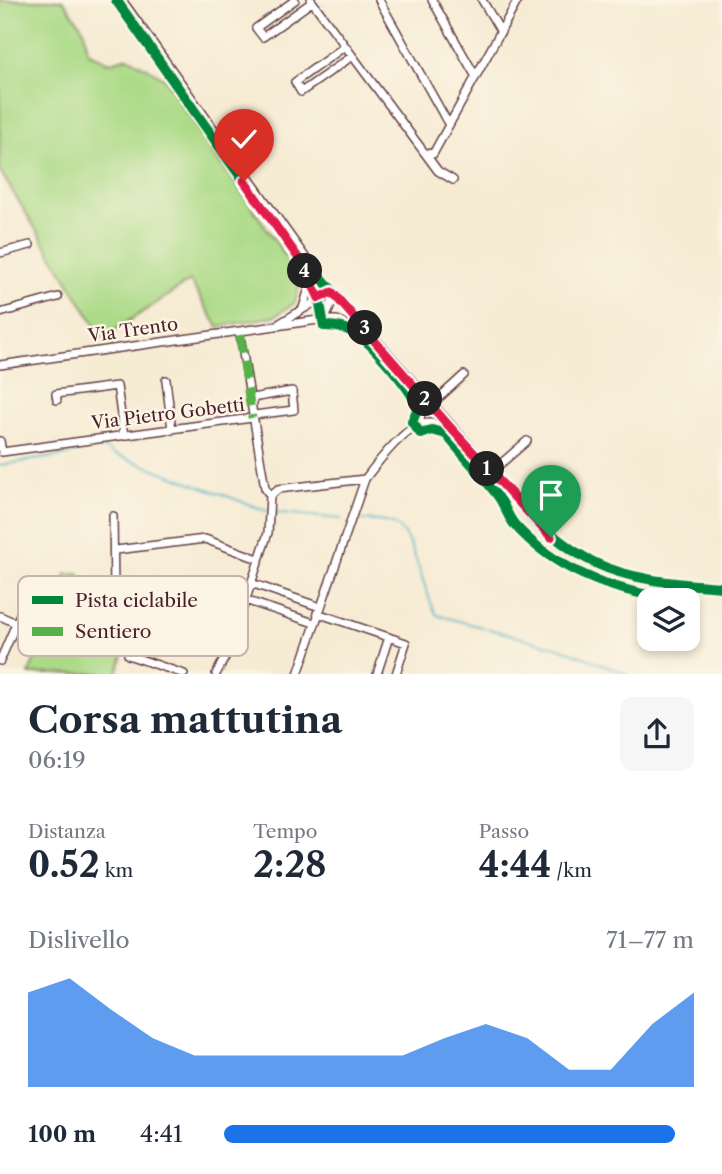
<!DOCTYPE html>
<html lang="it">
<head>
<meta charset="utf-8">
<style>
	body { margin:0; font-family:"Libre Caslon Text",serif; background:#f6f6f7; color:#1f2937; height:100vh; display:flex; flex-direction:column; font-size:26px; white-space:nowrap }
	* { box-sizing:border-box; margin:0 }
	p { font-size:23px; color:#747a83 }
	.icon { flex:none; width:38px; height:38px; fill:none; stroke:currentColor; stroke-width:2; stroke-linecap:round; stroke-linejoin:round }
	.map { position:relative; height:674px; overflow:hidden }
	.details { display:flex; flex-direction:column; background:#fff; flex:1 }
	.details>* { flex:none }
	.buttons { position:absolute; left:637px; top:588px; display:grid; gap:14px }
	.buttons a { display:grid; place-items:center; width:63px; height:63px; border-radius:14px; background:#fff; box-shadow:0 4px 10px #0003; font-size:35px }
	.pin { position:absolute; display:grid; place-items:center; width:60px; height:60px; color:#fff; margin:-72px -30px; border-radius:50% 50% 50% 0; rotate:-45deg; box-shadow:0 0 7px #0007 }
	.pin .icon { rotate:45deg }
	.km { position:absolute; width:35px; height:35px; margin:-18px; border-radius:50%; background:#222; color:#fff; font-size:19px; line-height:35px; text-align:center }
	.round { display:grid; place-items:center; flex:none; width:74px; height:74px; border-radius:14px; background:#f6f6f7 }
	.head { display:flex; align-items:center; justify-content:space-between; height:119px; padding:0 28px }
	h1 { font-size:38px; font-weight:800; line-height:52px }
	.figures { display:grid; grid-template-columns:repeat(3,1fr); gap:10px; height:119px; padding:7px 28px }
	.figures div { display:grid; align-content:center }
	.figures b { font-size:35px; font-weight:800 }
	.figures small { font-size:19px; font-weight:400 }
	.figures p { font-size:19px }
	.chart { height:196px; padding:14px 28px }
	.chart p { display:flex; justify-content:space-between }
	.chart svg { width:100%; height:126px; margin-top:7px; fill:#1a73e8; opacity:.7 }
	ul { padding:0 28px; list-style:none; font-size:23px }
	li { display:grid; grid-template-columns:112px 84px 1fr; align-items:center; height:52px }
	li i { height:18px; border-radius:9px; background:#1a73e8 }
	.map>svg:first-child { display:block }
</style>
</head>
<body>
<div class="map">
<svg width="722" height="674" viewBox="0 0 722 674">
	<rect width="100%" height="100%" fill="#fcf5e5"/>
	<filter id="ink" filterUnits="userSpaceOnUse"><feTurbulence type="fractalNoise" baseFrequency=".0143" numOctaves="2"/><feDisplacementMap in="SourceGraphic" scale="14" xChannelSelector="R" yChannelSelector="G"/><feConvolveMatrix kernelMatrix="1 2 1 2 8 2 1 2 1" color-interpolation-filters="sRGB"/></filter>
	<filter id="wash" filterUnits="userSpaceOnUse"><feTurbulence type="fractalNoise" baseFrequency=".00686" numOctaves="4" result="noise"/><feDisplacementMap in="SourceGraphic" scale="28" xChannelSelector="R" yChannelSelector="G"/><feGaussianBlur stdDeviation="1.57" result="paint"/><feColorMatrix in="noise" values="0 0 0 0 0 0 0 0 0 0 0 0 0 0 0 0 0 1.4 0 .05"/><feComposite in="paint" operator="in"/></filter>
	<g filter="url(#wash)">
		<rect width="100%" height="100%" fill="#f6ebd3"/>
		<path fill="#acda87" stroke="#7b7c59" stroke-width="2" d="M0,0H63L84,30L88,52L108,63L128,57L164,78L301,279L295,303L275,316L218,327L190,281L103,338L0,171Z
			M66,574H80L79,593L145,589L117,673L29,674Z"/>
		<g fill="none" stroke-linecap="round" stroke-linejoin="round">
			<path stroke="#43adc2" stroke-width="2" d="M0,465L72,454C86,444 100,444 114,454L267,511
				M272,512L341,519
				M362,520C372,521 386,520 395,525C416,538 424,597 437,615L563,649L627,674"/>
		</g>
	</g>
	<g filter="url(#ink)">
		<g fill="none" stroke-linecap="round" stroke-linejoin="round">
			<defs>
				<path id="minor" d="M122,0L313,268L537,523L583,558L616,572L666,583L722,587
					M295,0L256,28L263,37L312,2
					M311,0L438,171L453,180
					M379,0L449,125
					M432,0L476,77
					M482,0L501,32
					M344,47L295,82L301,92L351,57
					M426,153L433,154L518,0
					M0,253L30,245
					M303,308L309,288L303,259
					M0,313L58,297
					M319,320L326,317L335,295
					M280,323L332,292
					M240,335L265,488L270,496
					M0,365L318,320H337L366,334
					M166,380L172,430
					M57,400L56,394L117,386L124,436
					M253,403L252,398L292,391L294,410L254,415
					M431,405L464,375
					M418,426L422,411L419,392
					M0,441L2,452L252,418
					M490,473L527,441
					M270,496L278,489L365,479
					M113,516L114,589
					M116,550L205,539L258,559
					M251,583L320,607
					M156,599L236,624
					M245,600L314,623
					M317,613L406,643L396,674
					M0,616L16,623
					M128,655L184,674
					M0,661L27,598
					M216,674L229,650L268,533L270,496
					M298,674L365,479C377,463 401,433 418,425C427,421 437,423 447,426
					M377,674L389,637"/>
			</defs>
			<use href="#minor" stroke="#643e44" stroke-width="10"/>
			<use href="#minor" stroke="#fff" stroke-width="7"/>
			<path stroke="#57b146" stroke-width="9" stroke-dasharray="18 9" stroke-linecap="butt" d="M240,335L252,418"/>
			<defs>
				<path id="cycleway" d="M116,0L302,263L319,298L324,326C337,326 350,328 361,337C375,348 417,394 417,410L412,422L421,434L432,430L446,434C463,455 482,475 498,496C504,504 507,515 514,524C556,572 619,593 681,600
					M313,268L372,337
					M497,479C576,567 605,579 722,587"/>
			</defs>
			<use href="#cycleway" stroke="#fcf5e5" stroke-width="15"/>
			<use href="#cycleway" stroke="#00873e" stroke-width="10"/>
		</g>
	</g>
	<g fill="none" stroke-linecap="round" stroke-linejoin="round" filter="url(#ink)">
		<defs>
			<path id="route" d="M244,181L302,263L319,298L332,292L449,426L551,537"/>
		</defs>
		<use href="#route" stroke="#fff" stroke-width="14"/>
		<use href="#route" stroke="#e11d48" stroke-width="9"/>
	</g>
	<g text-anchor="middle" stroke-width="5" stroke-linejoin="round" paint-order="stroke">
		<g font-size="18" fill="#4a1f2b" stroke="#fcf5e5">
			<text transform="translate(133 330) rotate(-8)" y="6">Via Trento</text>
			<text transform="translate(168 414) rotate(-7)" y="6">Via Pietro Gobetti</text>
		</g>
	</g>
	<rect x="18" y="576" width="230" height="80" rx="10" fill="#fcf5e5" stroke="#c7b5ad" stroke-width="2"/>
	<rect x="32" y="596" width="31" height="8" fill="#00873e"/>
	<rect x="32" y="627" width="31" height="9" fill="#57b146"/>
	<g font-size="19" fill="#4a1f2b">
		<text x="75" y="607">Pista ciclabile</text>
		<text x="75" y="638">Sentiero</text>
	</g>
</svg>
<div class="buttons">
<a><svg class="icon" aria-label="layers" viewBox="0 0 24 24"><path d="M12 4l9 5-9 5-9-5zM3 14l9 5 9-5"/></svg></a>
</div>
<div class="pin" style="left:551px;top:537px;background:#1e9e55"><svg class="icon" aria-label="arrive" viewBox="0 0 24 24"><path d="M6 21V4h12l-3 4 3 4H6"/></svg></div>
<div class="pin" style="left:244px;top:181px;background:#d93025"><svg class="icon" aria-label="check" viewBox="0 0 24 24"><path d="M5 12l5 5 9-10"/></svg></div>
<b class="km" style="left:487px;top:469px">1</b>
<b class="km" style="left:425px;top:399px">2</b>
<b class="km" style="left:365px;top:328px">3</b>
<b class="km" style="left:305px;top:271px">4</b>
</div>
<section class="details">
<div class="head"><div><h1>Corsa mattutina</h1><p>06:19</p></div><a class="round"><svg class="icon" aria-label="share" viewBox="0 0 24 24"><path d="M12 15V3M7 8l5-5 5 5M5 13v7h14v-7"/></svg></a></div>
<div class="figures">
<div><p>Distanza</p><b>0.52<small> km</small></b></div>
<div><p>Tempo</p><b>2:28</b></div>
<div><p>Passo</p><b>4:44<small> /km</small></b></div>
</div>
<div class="chart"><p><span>Dislivello</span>71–77 m</p>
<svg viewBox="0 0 160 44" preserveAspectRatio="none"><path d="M0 44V11L10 6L20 17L30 27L40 33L50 33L60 33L70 33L80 33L90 33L100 27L110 22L120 27L130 38L140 38L150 22L160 11V44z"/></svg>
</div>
<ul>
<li><b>100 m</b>4:41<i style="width:96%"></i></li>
</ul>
</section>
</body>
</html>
